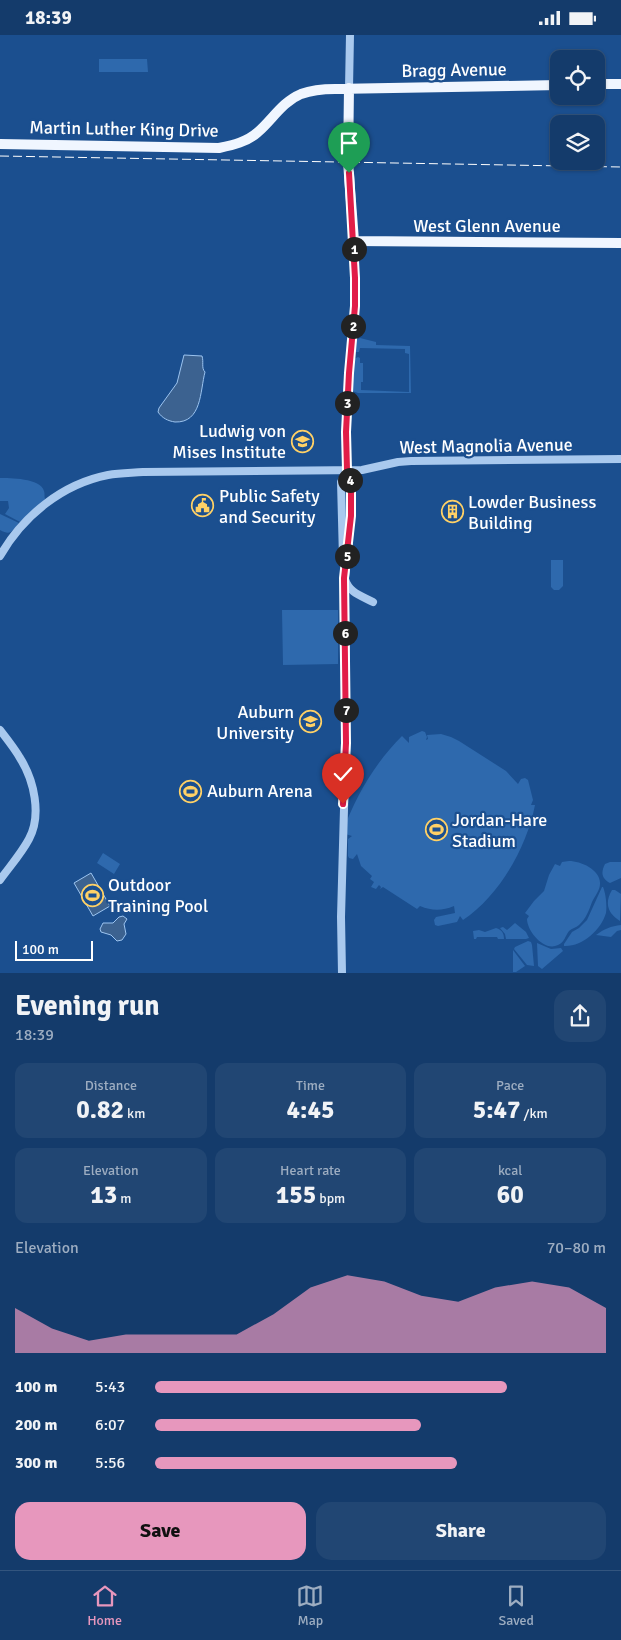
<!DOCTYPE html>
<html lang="en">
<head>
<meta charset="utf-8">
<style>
	body { margin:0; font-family:Signika,sans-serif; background:#214673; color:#f1f3f6; height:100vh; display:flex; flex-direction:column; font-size:19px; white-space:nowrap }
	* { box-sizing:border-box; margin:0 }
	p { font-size:16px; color:#9dadc1 }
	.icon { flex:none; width:28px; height:28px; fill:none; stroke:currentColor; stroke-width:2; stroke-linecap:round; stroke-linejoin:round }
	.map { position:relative; height:938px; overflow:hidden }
	.drawer { display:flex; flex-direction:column; background:#143b6b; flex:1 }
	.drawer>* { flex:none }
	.tools { position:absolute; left:550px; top:15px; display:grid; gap:10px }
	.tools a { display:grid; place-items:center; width:55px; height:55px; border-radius:10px; background:#143b6b; box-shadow:0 1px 4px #0004,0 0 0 1px #33557e; font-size:25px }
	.scale { position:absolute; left:15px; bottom:12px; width:78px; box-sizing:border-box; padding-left:5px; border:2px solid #fff; border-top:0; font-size:14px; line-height:18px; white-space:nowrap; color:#fff; -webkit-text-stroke:4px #1b4f8f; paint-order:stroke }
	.pin { position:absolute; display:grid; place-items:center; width:42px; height:42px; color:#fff; margin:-51px -21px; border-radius:50% 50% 50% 0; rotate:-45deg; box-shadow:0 0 5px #0007 }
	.pin .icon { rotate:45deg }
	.km { position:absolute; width:25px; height:25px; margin:-12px; border-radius:50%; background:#222; color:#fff; font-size:14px; line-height:25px; text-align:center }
	.round { display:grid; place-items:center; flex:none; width:52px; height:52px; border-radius:15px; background:#214673 }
	.summary { display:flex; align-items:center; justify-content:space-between; height:85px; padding:0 15px }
	h1 { font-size:28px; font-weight:700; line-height:38px }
	.metrics { display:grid; grid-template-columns:repeat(3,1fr); gap:8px; height:85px; padding:5px 15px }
	.metrics div { display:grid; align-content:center; border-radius:12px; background:#214673; text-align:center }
	.metrics b { font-size:25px; font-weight:700 }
	.metrics small { font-size:14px; font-weight:400 }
	.metrics p { font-size:14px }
	.chart { height:140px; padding:10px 15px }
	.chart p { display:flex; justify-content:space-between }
	.chart svg { width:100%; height:90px; margin-top:5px; fill:#e797bd; opacity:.7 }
	.action { display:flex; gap:10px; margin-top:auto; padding:10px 15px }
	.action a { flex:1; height:58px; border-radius:15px; background:#e797bd; color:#111; font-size:20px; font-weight:700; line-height:58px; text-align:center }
	.action a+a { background:#214673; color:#f1f3f6 }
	ul { padding:0 15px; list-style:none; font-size:16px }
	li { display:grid; grid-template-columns:80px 60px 1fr; align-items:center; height:38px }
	li i { height:12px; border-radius:6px; background:#e797bd }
	.status { display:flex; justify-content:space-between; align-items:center; height:35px; padding:0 25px; background:#143b6b; direction:ltr }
	.status svg { height:14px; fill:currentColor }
	.menu { display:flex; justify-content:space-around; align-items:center; height:70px; border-top:1px solid #33557e; background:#143b6b; font-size:14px; color:#9dadc1 }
	.menu a { display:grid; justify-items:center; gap:2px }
	.menu .active { color:#e797bd }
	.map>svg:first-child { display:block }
</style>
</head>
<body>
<div class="status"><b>18:39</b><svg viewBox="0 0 49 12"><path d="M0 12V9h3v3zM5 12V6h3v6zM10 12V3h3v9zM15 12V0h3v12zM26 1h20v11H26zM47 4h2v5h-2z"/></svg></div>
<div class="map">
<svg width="621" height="938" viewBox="0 0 621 938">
	<rect width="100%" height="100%" fill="#1b4f8f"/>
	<path fill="#2e69ad" d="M99,24H147L148,37H99Z
		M360,303L376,307V310L410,311L411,358H358L352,356L354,324L358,322L360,323V328H363V347H361V355L409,357V319L405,318V314L360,313L359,317H356L355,316L356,305Z
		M0,443C9,443 41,443 44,456C45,459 44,461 45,464L20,487L5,479L9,473L8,466H0Z
		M0,479L19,488C12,496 11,501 0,495Z
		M551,525H563V551L559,555H554L551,552Z
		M282,575H338V629L283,630Z
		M422,696L425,697L427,702L426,705L428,704L427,700L441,699L451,702L459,706L506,736L518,749L521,744L525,743L528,745L533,765L531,770H535C527,812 499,861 463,885L460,881L457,887L438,891L435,890L434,885L436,882L455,878L454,871C442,876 432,876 420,871L417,874L383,852L380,854L381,852L379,850L376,854L371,852L374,847L370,844L372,841L361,831L357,819L353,824L349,823L348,821V804L352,801L342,798C356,761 374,729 402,701L409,708V702Z
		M103,818L120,829L114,839L97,828Z
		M569,826C581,826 601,835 600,849C600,855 595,861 592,867C589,875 586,884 579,890C576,893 572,893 569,896C565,901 565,907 558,910C544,917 527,896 527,884L529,881L525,878L534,866L544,856L549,840L555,829L560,831L562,827Z
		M610,827H621V843L610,848C601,843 601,837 605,829Z
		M602,852H603C606,859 607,871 606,878C601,895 582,912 564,911V909L572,897L579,893L587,885Z
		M612,855H615L621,859L620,886C610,880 603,870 612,855Z
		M515,888L526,897L529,903L526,904H506L505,899L500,893L503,892L507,895Z
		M621,890V895L617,896L611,902L596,900C604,894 611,891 621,890Z
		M496,893C502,895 504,898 504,904H498L497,902H477L476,904H474L473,896L479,895L485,897Z
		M528,906L531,907L532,910L534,931L527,930L514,914L515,912Z
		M537,908L551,914L561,913L563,916L542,934L538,931Z
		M513,915L525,931L516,937H513Z"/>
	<path fill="#3c6290" stroke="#9cc4f0" d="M184,320L202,321C204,327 201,333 205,337C200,356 202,388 175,387C168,386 162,383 158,377L159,373L177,348Z
		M91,838L110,871L93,881L74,848Z
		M123,881L127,884L124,889L126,899L122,905L117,906L111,900L101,897L100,894L103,888H113L119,882Z"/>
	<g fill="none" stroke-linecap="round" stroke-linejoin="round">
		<path stroke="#a9c9ee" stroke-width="8" d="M349,53L350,0
			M0,521C23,481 62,449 108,440C120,438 131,438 143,437L362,435L398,427L411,426L621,424
			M343,523L341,447L347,435
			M345,544C349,558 362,561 373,567
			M0,695C7,704 15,714 20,723C34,745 42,780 29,804C21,819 10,831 0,845
			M342,938L341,882L346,702L345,543L351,481V447L347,435L346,397L349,338L355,271L354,206"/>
		<path stroke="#f0f6ff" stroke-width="10" d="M596,49H621
			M349,53L348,127L354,206L621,208
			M0,109L219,113C233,110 247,107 258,97C273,84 282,67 301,59C312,55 324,54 335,54L559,50"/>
		<path stroke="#fff" stroke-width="1" stroke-dasharray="9 4" stroke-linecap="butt" d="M0,121L621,132"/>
	</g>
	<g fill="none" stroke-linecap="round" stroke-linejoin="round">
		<defs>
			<path id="route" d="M343,769L346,708L344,543L351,481V447L347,435L346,397L349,338L355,271V243L349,138"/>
		</defs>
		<use href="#route" stroke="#fff" stroke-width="10"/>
		<use href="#route" stroke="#e11d48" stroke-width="6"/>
	</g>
	<defs>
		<symbol id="university-ring" viewBox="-11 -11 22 22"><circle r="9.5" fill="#1b4f8f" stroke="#ffd166" stroke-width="1.5"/><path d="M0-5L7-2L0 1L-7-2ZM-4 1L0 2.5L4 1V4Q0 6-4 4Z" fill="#ffd166"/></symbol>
		<symbol id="civic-ring" viewBox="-11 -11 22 22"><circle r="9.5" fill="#1b4f8f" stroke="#ffd166" stroke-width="1.5"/><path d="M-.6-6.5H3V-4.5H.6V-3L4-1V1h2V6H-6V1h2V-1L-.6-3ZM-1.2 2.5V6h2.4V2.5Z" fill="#ffd166"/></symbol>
		<symbol id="building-ring" viewBox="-11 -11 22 22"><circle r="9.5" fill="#1b4f8f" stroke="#ffd166" stroke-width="1.5"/><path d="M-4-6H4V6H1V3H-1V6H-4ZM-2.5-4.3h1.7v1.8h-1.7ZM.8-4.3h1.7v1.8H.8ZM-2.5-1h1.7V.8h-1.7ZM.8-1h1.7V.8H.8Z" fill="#ffd166"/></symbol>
		<symbol id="stadium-ring" viewBox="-11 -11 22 22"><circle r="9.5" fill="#1b4f8f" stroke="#ffd166" stroke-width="1.5"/><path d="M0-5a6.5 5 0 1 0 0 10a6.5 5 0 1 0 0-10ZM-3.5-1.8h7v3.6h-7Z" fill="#ffd166"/></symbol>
	</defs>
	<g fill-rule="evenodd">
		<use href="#university-ring" x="290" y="394" width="25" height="25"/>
		<use href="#civic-ring" x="190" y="458" width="25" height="25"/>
		<use href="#building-ring" x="440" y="464" width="25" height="25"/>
		<use href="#university-ring" x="298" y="674" width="25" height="25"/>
		<use href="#stadium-ring" x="178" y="744" width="25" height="25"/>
		<use href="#stadium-ring" x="424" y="782" width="25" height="25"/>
		<use href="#stadium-ring" x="80" y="848" width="25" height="25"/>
	</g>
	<g text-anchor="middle" stroke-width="4.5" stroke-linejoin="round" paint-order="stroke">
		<g font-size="18" fill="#fff" stroke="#1b4f8f">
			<text transform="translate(454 35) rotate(-1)" y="6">Bragg Avenue</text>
			<text transform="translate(124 94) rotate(1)" y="6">Martin Luther King Drive</text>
			<text x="487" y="197">West Glenn Avenue</text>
			<text transform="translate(486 411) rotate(-1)" y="6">West Magnolia Avenue</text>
		</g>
		<g font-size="18" fill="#fff" stroke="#1b4f8f" text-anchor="start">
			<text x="286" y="402" text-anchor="end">Ludwig von<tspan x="286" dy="21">Mises Institute</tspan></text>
			<text x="219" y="467">Public Safety<tspan x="219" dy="21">and Security</tspan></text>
			<text x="468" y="473">Lowder Business<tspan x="468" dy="21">Building</tspan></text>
			<text x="294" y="683" text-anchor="end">Auburn<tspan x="294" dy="21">University</tspan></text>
			<text x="207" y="762">Auburn Arena</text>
			<text x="452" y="791">Jordan-Hare<tspan x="452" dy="21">Stadium</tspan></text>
			<text x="108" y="856">Outdoor<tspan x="108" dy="21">Training Pool</tspan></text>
		</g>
	</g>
</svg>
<div class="tools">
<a><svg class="icon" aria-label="locate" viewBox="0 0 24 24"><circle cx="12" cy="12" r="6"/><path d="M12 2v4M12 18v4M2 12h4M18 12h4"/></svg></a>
<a><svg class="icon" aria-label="layers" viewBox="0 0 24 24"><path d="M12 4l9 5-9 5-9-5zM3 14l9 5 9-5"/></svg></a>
</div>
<div class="scale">100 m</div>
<div class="pin" style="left:349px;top:138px;background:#1e9e55"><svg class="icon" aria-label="arrive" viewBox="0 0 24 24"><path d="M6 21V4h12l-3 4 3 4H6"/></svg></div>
<div class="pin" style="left:343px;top:769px;background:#d93025"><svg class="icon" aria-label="check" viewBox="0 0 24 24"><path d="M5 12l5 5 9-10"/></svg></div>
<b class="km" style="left:354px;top:214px">1</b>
<b class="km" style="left:353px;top:291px">2</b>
<b class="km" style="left:347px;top:368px">3</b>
<b class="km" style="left:350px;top:445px">4</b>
<b class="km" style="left:347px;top:521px">5</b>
<b class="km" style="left:345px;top:598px">6</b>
<b class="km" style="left:346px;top:675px">7</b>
</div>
<section class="drawer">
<div class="summary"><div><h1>Evening run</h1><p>18:39</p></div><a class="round"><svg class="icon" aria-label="share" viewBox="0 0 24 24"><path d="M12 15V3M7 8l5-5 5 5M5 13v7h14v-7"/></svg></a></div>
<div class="metrics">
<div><p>Distance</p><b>0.82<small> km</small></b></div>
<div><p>Time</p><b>4:45</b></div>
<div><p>Pace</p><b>5:47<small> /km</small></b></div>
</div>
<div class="metrics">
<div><p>Elevation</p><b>13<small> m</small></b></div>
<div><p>Heart rate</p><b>155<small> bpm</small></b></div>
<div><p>kcal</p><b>60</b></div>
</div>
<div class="chart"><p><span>Elevation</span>70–80 m</p>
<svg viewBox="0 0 160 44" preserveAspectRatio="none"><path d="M0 44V22L10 32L20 38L30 35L40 35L50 35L60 35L70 25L80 12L90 6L100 9L110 16L120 19L130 12L140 9L150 12L160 22V44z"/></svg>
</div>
<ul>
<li><b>100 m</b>5:43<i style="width:78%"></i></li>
<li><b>200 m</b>6:07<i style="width:59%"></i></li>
<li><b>300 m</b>5:56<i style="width:67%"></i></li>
</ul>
<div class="action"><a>Save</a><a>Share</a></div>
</section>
<nav class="menu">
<a class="active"><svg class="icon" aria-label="home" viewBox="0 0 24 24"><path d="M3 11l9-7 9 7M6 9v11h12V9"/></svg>Home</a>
<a><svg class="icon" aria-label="map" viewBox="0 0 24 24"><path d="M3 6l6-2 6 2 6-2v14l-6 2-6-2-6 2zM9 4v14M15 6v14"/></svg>Map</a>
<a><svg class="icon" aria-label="saved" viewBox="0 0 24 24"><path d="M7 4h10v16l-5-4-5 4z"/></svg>Saved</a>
</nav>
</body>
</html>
